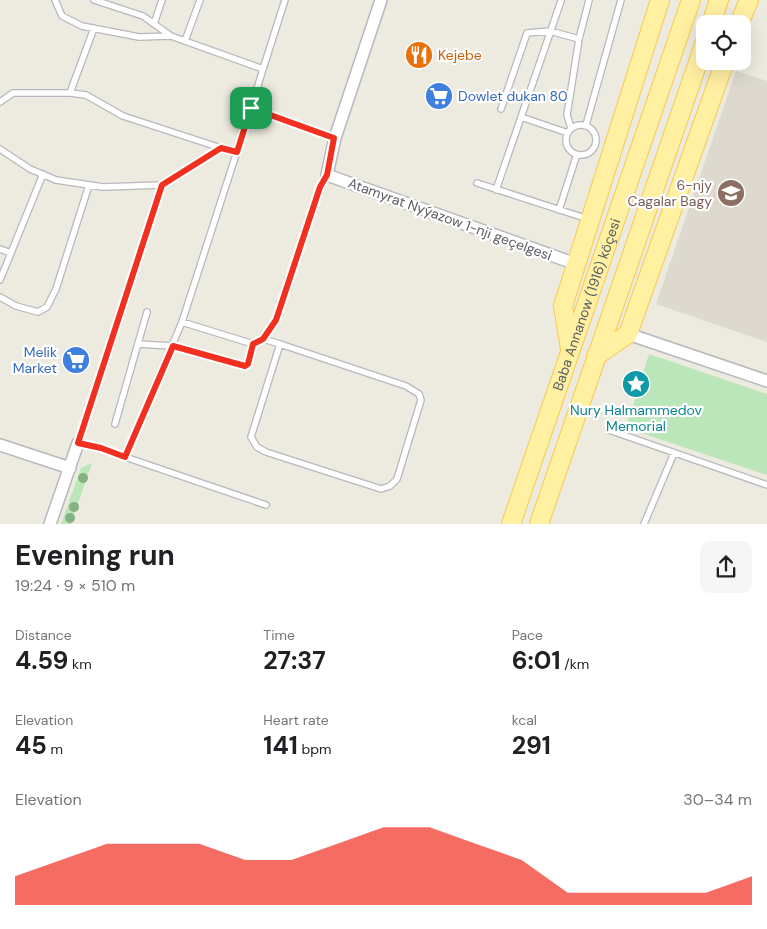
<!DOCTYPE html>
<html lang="en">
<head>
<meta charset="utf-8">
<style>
	body { margin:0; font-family:"DM Sans",sans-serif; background:#f6f6f6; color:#202124; height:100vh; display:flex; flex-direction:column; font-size:19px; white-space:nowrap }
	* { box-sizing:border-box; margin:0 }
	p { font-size:16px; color:#757577 }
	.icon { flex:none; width:28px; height:28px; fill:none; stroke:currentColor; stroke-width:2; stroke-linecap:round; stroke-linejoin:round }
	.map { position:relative; height:524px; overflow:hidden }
	.sheet { display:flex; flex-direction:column; background:#fff; flex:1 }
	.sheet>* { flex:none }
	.buttons { position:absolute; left:696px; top:15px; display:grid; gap:10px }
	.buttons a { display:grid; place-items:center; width:55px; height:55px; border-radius:10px; background:#fff; box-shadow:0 5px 20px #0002; font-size:25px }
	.pin { position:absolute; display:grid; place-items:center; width:42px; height:42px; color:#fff; margin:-21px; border-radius:10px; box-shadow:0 2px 8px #0006 }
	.round { display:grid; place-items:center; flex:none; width:52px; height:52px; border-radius:10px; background:#f6f6f6 }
	.head { display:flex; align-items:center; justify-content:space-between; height:85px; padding:0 15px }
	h1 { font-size:28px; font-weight:700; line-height:38px }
	.metrics { display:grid; grid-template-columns:repeat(3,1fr); gap:8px; height:85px; padding:5px 15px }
	.metrics div { display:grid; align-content:center }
	.metrics b { font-size:25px; font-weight:700 }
	.metrics small { font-size:14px; font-weight:400 }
	.metrics p { font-size:14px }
	.chart { height:140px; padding:10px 15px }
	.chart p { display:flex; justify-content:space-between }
	.chart svg { width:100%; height:90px; margin-top:5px; fill:#f23020; opacity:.7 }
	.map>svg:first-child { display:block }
</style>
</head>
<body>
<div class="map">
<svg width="767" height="524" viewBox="0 0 767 524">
	<rect width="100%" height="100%" fill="#edeadf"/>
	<path fill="#ddd9ce" d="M736,71L767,81V342L656,304Z"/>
	<path fill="#bae6ba" d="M649,354L767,394V475L626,428Z
		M92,463L71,524H61L81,468Z"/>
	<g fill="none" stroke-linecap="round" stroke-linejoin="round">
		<defs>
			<path id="service" d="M55,0L62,16L82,26L139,37L171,36
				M94,0L143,16L171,36L263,69L285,0
				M154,24L162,0
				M185,41L200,0
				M263,69L251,108L335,138
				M70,93L86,95L123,116L221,148
				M0,102L13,93H70L94,28
				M501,109L527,33L550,31L579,39
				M521,117L568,133
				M566 140a15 15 0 1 1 30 0a15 15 0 1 1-30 0Z
				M586,125L621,0
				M571,128L567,115L579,39L589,0
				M0,149L30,169L56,180L103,187L162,185L221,148L237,152
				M477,183L588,219
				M162,185L78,443L101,448L125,457L182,322L251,108
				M496,190L561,1
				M559,210L577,154
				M0,249L11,253
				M0,280L43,174
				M0,297L16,306L38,312L47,307L56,289L89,185
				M182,322L253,344L263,339L276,320L320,187L327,175
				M263,339L280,344L406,386L419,394L421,400L397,479L390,486L381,489L266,452L257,447L251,437L280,344
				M138,344L173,346L243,366L248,364L253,344
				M115,424L147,312
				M609,430L767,485
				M125,457L266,505
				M644,524L674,453"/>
			<path id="minor" d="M381,0L335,138L327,175L576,264
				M628,334L767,381
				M0,445L70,468
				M50,524L78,443"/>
			<g id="primary">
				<path d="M711,24L719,0"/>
				<path d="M739,24L749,0"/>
				<path d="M570,349L563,306L660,0"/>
				<path d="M596,356L628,334L725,61"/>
				<path id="s1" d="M511,524L691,0"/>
				<path d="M539,524L705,42"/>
			</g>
		</defs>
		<use href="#service" stroke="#b6b8be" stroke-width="8"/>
		<use href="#minor" stroke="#b6b8be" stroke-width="14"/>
		<use href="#primary" stroke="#f9c94c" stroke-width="20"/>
		<use href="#service" stroke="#fff" stroke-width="5.5"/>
		<use href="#minor" stroke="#fff" stroke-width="11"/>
		<use href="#primary" stroke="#fff0a2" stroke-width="18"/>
	</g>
	<g fill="#84b180">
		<circle cx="83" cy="478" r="5"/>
		<circle cx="74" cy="507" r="5"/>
		<circle cx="70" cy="518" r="5"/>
	</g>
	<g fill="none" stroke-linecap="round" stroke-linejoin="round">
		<defs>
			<path id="route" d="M251,108L334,138L327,175L320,187L276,320L263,339L253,344L248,364L245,366L173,346L125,457L101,448L78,443L162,185L221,148L237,152Z"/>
		</defs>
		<use href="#route" stroke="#fff" stroke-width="10"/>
		<use href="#route" stroke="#f23020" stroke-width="6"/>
	</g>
	<defs>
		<symbol id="restaurant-disc" viewBox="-11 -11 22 22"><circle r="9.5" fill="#e8710a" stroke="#fff"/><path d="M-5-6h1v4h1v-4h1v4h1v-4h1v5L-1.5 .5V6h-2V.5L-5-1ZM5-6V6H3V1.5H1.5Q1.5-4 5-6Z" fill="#fff"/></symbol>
		<symbol id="supermarket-disc" viewBox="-11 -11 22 22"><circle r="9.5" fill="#3f7fe0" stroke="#fff"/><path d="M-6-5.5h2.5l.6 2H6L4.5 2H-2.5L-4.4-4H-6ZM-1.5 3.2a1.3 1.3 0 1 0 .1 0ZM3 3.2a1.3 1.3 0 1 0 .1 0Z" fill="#fff"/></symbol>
		<symbol id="school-disc" viewBox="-11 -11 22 22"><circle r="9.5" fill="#8d6e63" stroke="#fff"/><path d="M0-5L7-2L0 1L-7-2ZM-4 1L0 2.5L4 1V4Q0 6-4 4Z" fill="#fff"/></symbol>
		<symbol id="sight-disc" viewBox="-11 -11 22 22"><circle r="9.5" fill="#0f9aa8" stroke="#fff"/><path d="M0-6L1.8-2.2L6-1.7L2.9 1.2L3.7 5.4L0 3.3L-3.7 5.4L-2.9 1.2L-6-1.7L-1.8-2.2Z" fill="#fff"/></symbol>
	</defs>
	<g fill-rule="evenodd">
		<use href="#restaurant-disc" x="403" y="39" width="32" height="32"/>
		<use href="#supermarket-disc" x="423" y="80" width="32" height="32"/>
		<use href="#school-disc" x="715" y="177" width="32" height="32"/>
		<use href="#supermarket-disc" x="60" y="344" width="32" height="32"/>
		<use href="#sight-disc" x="620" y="368" width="32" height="32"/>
	</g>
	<g text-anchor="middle" stroke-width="4.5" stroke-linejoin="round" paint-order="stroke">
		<g font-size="14" fill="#c56008" stroke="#fff" text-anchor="start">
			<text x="438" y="60">Kejebe</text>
		</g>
		<g font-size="14" fill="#366cbe" stroke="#fff" text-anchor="start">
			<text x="458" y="101">Dowlet dukan 80</text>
			<text x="57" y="357" text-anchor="end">Melik<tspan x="57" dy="16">Market</tspan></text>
		</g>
		<g font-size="14" fill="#785e54" stroke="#fff" text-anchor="end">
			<text x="712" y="190">6-njy<tspan x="712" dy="16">Cagalar Bagy</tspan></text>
		</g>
		<g font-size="14" fill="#595d62" stroke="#fff">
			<text transform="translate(450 219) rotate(20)" y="5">Atamyrat Nyýazow 1-nji geçelgesi</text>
			<text dy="5" stroke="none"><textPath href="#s1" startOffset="232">Baba Annanow (1916) köçesi</textPath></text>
		</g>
		<g font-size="14" fill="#0d838f" stroke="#fff">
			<text x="636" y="415">Nury Halmammedov<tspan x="636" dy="16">Memorial</tspan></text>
		</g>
	</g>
</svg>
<div class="buttons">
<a><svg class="icon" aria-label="locate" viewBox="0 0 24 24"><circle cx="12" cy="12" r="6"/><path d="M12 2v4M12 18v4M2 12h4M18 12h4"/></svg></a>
</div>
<div class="pin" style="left:251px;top:108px;background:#1e9e55"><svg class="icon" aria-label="arrive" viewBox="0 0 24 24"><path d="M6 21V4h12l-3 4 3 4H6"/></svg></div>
</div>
<section class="sheet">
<div class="head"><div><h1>Evening run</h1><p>19:24 · 9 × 510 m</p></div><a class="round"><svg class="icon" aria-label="share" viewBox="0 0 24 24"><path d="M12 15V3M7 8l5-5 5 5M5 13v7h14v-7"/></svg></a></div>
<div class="metrics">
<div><p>Distance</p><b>4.59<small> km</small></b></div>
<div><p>Time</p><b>27:37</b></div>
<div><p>Pace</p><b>6:01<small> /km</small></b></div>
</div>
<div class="metrics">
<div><p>Elevation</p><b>45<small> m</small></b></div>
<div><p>Heart rate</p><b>141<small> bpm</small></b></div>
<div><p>kcal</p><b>291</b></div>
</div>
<div class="chart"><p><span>Elevation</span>30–34 m</p>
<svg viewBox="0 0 160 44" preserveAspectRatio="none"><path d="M0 44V30L10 22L20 14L30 14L40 14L50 22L60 22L70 14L80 6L90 6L100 14L110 22L120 38L130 38L140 38L150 38L160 30V44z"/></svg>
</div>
</section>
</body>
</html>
